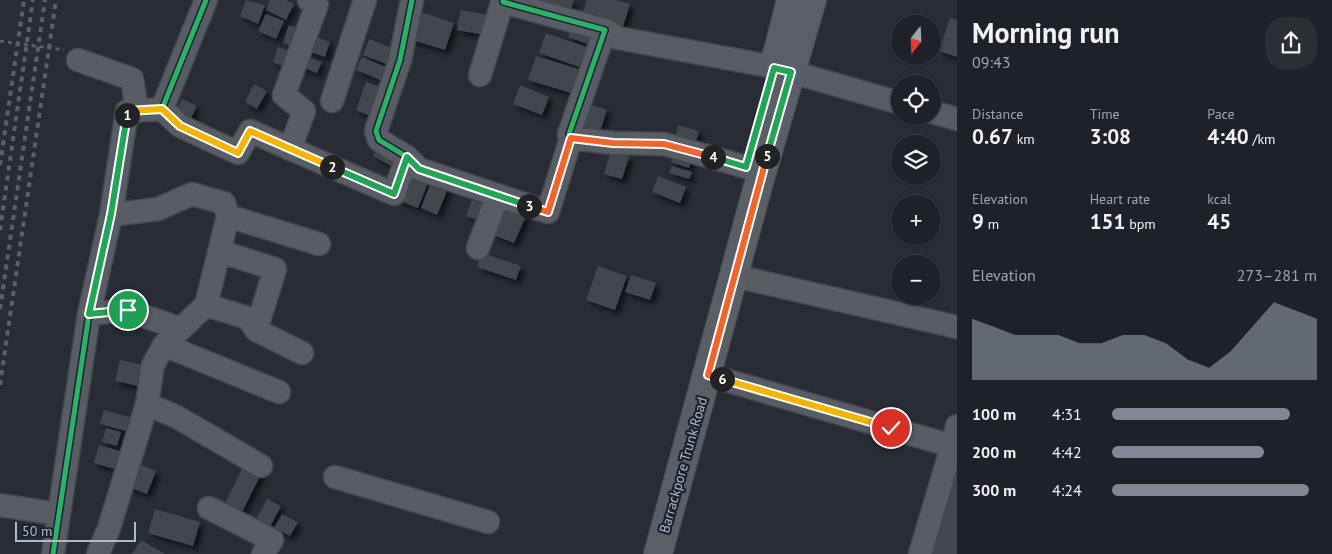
<!DOCTYPE html>
<html lang="en">
<head>
<meta charset="utf-8">
<style>
	body { margin:0; font-family:"PT Sans",sans-serif; background:#2b2f34; color:#f1f3f6; height:100vh; display:flex; flex-direction:column; font-size:19px; white-space:nowrap }
	* { box-sizing:border-box; margin:0 }
	p { font-size:16px; color:#a1a4a8 }
	.icon { flex:none; width:28px; height:28px; fill:none; stroke:currentColor; stroke-width:2; stroke-linecap:round; stroke-linejoin:round }
	.map { position:relative; flex:1; overflow:hidden }
	.panel { display:flex; flex-direction:column; background:#1e2228; width:375px }
	.panel>* { flex:none }
	.needle { width:32px; rotate:198deg }
	.tools { position:absolute; left:891px; top:15px; display:grid; gap:10px }
	.tools a { display:grid; place-items:center; width:50px; height:50px; border-radius:50%; background:#1e2228; box-shadow:0 1px 4px #0004,0 0 0 1px #3c3f45; font-size:25px }
	.scale { position:absolute; left:15px; bottom:12px; width:121px; box-sizing:border-box; padding-left:5px; border:2px solid #b1b9c7; border-top:0; font-size:14px; line-height:18px; white-space:nowrap; color:#b1b9c7; -webkit-text-stroke:4px #1b2330; paint-order:stroke }
	.pin { position:absolute; display:grid; place-items:center; width:42px; height:42px; color:#fff; margin:-21px; border:2px solid #fff; border-radius:50%; box-shadow:0 1px 5px #0007 }
	.km { position:absolute; width:25px; height:25px; margin:-12px; border-radius:50%; background:#222; color:#fff; font-size:14px; line-height:25px; text-align:center }
	.round { display:grid; place-items:center; flex:none; width:52px; height:52px; border-radius:20px; background:#2b2f34 }
	.headline { display:flex; align-items:center; justify-content:space-between; height:85px; padding:0 15px }
	h1 { font-size:28px; font-weight:800; line-height:38px }
	.metrics { display:grid; grid-template-columns:repeat(3,1fr); gap:8px; height:85px; padding:5px 15px }
	.metrics div { display:grid; align-content:center }
	.metrics b { font-size:21px; font-weight:800 }
	.metrics small { font-size:14px; font-weight:400 }
	.metrics p { font-size:14px }
	.chart { height:140px; padding:10px 15px }
	.chart p { display:flex; justify-content:space-between }
	.chart svg { width:100%; height:90px; margin-top:5px; fill:#818894; opacity:.7 }
	ul { padding:0 15px; list-style:none; font-size:16px }
	li { display:grid; grid-template-columns:80px 60px 1fr; align-items:center; height:38px }
	li i { height:12px; border-radius:6px; background:#818894 }
	main { display:flex; flex:1; min-height:0 }
	.map>svg:first-child { display:block }
</style>
</head>
<body>
<main>
<div class="map">
<svg width="957" height="554" viewBox="0 0 957 554">
	<defs>
		<filter id="shadow"><feDropShadow dx="4.5" dy="4.5" stdDeviation="2.5" flood-color="#0009"/></filter>
	</defs>
	<rect width="100%" height="100%" fill="#282d35"/>
	<path fill="#42474e" filter="url(#shadow)" d="M246,0L265,5L258,24L240,16Z
		M270,0H286L294,4L286,20L266,10Z
		M530,0H574L570,13Z
		M587,0H616L630,4L622,30L581,17Z
		M461,10L489,15L485,35L457,30Z
		M418,11L454,23L445,50L409,39Z
		M266,14L284,21L276,39L258,31Z
		M950,18L957,20V57L939,51Z
		M574,21L602,32L596,47L568,37Z
		M289,25L305,30L299,49L283,43Z
		M546,33L595,50L588,70L539,53Z
		M307,34L330,42L325,57L302,49Z
		M369,39L395,49L389,65L363,55Z
		M278,47L295,53L289,69L273,62Z
		M301,54L322,62L317,73L296,65Z
		M536,56L588,72L581,96L528,80Z
		M362,57L390,69L385,82L356,70Z
		M366,82L381,87L370,116L356,110Z
		M254,84L267,91L257,109L245,102Z
		M520,85L549,97L542,115L513,104Z
		M182,99L197,106L189,122L174,115Z
		M584,102L607,110L599,134L576,126Z
		M678,125L699,131L695,145L675,139Z
		M381,143L401,154L393,167L373,156Z
		M611,151L629,157L622,179L604,174Z
		M674,151L693,157L689,168L671,162Z
		M672,166L692,172L689,179L669,173Z
		M408,171L429,180L418,208L397,200Z
		M658,176L686,187L680,203L652,192Z
		M432,180L449,186L437,215L421,208Z
		M472,200L491,207L486,223L466,216Z
		M503,206L526,216L514,243L491,234Z
		M482,253L521,266L516,280L477,267Z
		M598,266L627,276L615,310L586,300Z
		M631,275L656,283L650,300L625,292Z
		M120,360L143,365L138,386L115,381Z
		M104,410L133,418L129,432L100,424Z
		M106,428L121,432L117,446L102,442Z
		M99,445L129,454L124,472L94,463Z
		M957,456V554H927Z
		M135,462L156,471L147,494L126,486Z
		M245,463L262,472L240,516L223,507Z
		M267,499L281,506L268,531L254,524Z
		M155,509L200,522L193,546L148,533Z
		M282,514L298,522L290,536L274,528Z
		M141,540L165,554H132Z"/>
	<g fill="none" stroke-linecap="round" stroke-linejoin="round">
		<defs>
			<path id="minor" d="M412,0L400,60L376,131L379,140L407,157L419,169L548,212L571,138L569,134L605,30L503,2
				M605,30L618,38L774,67L900,103
				M78,60L132,79L137,110
				M480,75L503,0
				M332,101L365,0
				M162,109L180,126L238,153L250,131L394,194L407,157
				M932,112L957,119
				M571,138L613,143L664,144L746,167
				M290,149L304,111L284,95L317,4L309,0
				M228,216L319,244
				M478,248L498,195
				M219,251L275,269L256,330
				M735,276L957,327
				M206,305L248,318L256,330L302,353
				M89,314L127,310L181,329
				M164,345L279,392
				M708,375L952,446L957,426
				M147,404L177,417L261,466
				M335,477L488,522
				M0,505L58,514
				M209,508L272,540L263,554
				M53,554L89,314L111,215L127,111L162,109L206,0
				M98,554L109,528L147,404L153,365L164,345L206,305L228,216L224,203L192,194L158,209L111,215
				M920,554L952,446"/>
			<path id="major" d="M776,58L791,0
				M658,554L758,186L812,0"/>
		</defs>
		<use href="#minor" stroke="#44484e" stroke-width="25"/>
		<use href="#major" stroke="#454a52" stroke-width="30"/>
		<path stroke="#5a5f66" stroke-width="3" stroke-dasharray="4 4" stroke-linecap="butt" d="M0,41L64,50"/>
		<use href="#minor" stroke="#585c63" stroke-width="22"/>
		<use href="#major" stroke="#5a5e65" stroke-width="28"/>
		<path stroke="#5b5f67" stroke-width="4" stroke-dasharray="5 5" stroke-linecap="butt" d="M0,165L24,0
			M0,230L33,0
			M0,309L45,0
			M0,385L56,0"/>
		<defs>
			<path id="cycleway" d="M412,0L400,60L376,131L379,140L407,157L419,169L548,212L571,138L569,134L605,30L503,2V0
				M53,554L89,314L111,215L127,111L162,109L206,0"/>
		</defs>
		<use href="#cycleway" stroke="#1b2330" stroke-width="8"/>
		<use href="#cycleway" stroke="#2db169" stroke-width="5"/>
	</g>
	<g fill="none" stroke-linecap="round" stroke-linejoin="round">
		<defs>
			<path id="split-1" d="M127,115L111,214L89,314L128,310"/>
			<path id="split-2" d="M127,115V111L162,109L180,126L238,153L250,131L332,167"/>
			<path id="split-3" d="M332,167L394,194L407,157L419,169L529,206"/>
			<path id="split-4" d="M529,206L548,212L571,138L613,143L664,144L713,157"/>
			<path id="split-5" d="M713,157L746,167L774,68L791,72L767,156"/>
			<path id="split-6" d="M722,379L708,375L767,156"/>
			<path id="split-7" d="M722,379L891,428"/>
		</defs>
		<use href="#split-1" stroke="#fff" stroke-width="10"/>
		<use href="#split-2" stroke="#fff" stroke-width="10"/>
		<use href="#split-3" stroke="#fff" stroke-width="10"/>
		<use href="#split-4" stroke="#fff" stroke-width="10"/>
		<use href="#split-5" stroke="#fff" stroke-width="10"/>
		<use href="#split-6" stroke="#fff" stroke-width="10"/>
		<use href="#split-7" stroke="#fff" stroke-width="10"/>
		<use href="#split-1" stroke="#22a559" stroke-width="6"/>
		<use href="#split-2" stroke="#f5b400" stroke-width="6"/>
		<use href="#split-3" stroke="#22a559" stroke-width="6"/>
		<use href="#split-4" stroke="#f0652b" stroke-width="6"/>
		<use href="#split-5" stroke="#22a559" stroke-width="6"/>
		<use href="#split-6" stroke="#f0652b" stroke-width="6"/>
		<use href="#split-7" stroke="#f5b400" stroke-width="6"/>
	</g>
	<g text-anchor="middle" stroke-width="4.5" stroke-linejoin="round" paint-order="stroke">
		<g font-size="14" fill="#b1b9c7" stroke="#1b2330">
			<text transform="translate(683 465) rotate(-74)" y="5">Barrackpore Trunk Road</text>
		</g>
	</g>
</svg>
<div class="tools">
<a><svg class="needle" viewBox="-14 -14 28 28"><path d="M0-13l5 13h-10z" fill="#e53935"/><path d="M0 13l5-13h-10z" fill="#a1a4a8"/></svg></a>
<a><svg class="icon" aria-label="locate" viewBox="0 0 24 24"><circle cx="12" cy="12" r="6"/><path d="M12 2v4M12 18v4M2 12h4M18 12h4"/></svg></a>
<a><svg class="icon" aria-label="layers" viewBox="0 0 24 24"><path d="M12 4l9 5-9 5-9-5zM3 14l9 5 9-5"/></svg></a>
<a>+</a>
<a>−</a>
</div>
<div class="scale">50 m</div>
<div class="pin" style="left:128px;top:310px;background:#1e9e55"><svg class="icon" aria-label="arrive" viewBox="0 0 24 24"><path d="M6 21V4h12l-3 4 3 4H6"/></svg></div>
<div class="pin" style="left:891px;top:428px;background:#d93025"><svg class="icon" aria-label="check" viewBox="0 0 24 24"><path d="M5 12l5 5 9-10"/></svg></div>
<b class="km" style="left:127px;top:115px">1</b>
<b class="km" style="left:332px;top:167px">2</b>
<b class="km" style="left:529px;top:206px">3</b>
<b class="km" style="left:713px;top:157px">4</b>
<b class="km" style="left:767px;top:156px">5</b>
<b class="km" style="left:722px;top:379px">6</b>
</div>
<section class="panel">
<div class="headline"><div><h1>Morning run</h1><p>09:43</p></div><a class="round"><svg class="icon" aria-label="share" viewBox="0 0 24 24"><path d="M12 15V3M7 8l5-5 5 5M5 13v7h14v-7"/></svg></a></div>
<div class="metrics">
<div><p>Distance</p><b>0.67<small> km</small></b></div>
<div><p>Time</p><b>3:08</b></div>
<div><p>Pace</p><b>4:40<small> /km</small></b></div>
</div>
<div class="metrics">
<div><p>Elevation</p><b>9<small> m</small></b></div>
<div><p>Heart rate</p><b>151<small> bpm</small></b></div>
<div><p>kcal</p><b>45</b></div>
</div>
<div class="chart"><p><span>Elevation</span>273–281 m</p>
<svg viewBox="0 0 160 44" preserveAspectRatio="none"><path d="M0 44V14L10 18L20 22L30 22L40 22L50 26L60 26L70 22L80 22L90 26L100 34L110 38L120 30L130 18L140 6L150 10L160 14V44z"/></svg>
</div>
<ul>
<li><b>100 m</b>4:31<i style="width:87%"></i></li>
<li><b>200 m</b>4:42<i style="width:74%"></i></li>
<li><b>300 m</b>4:24<i style="width:96%"></i></li>
</ul>
</section>
</main>
</body>
</html>
